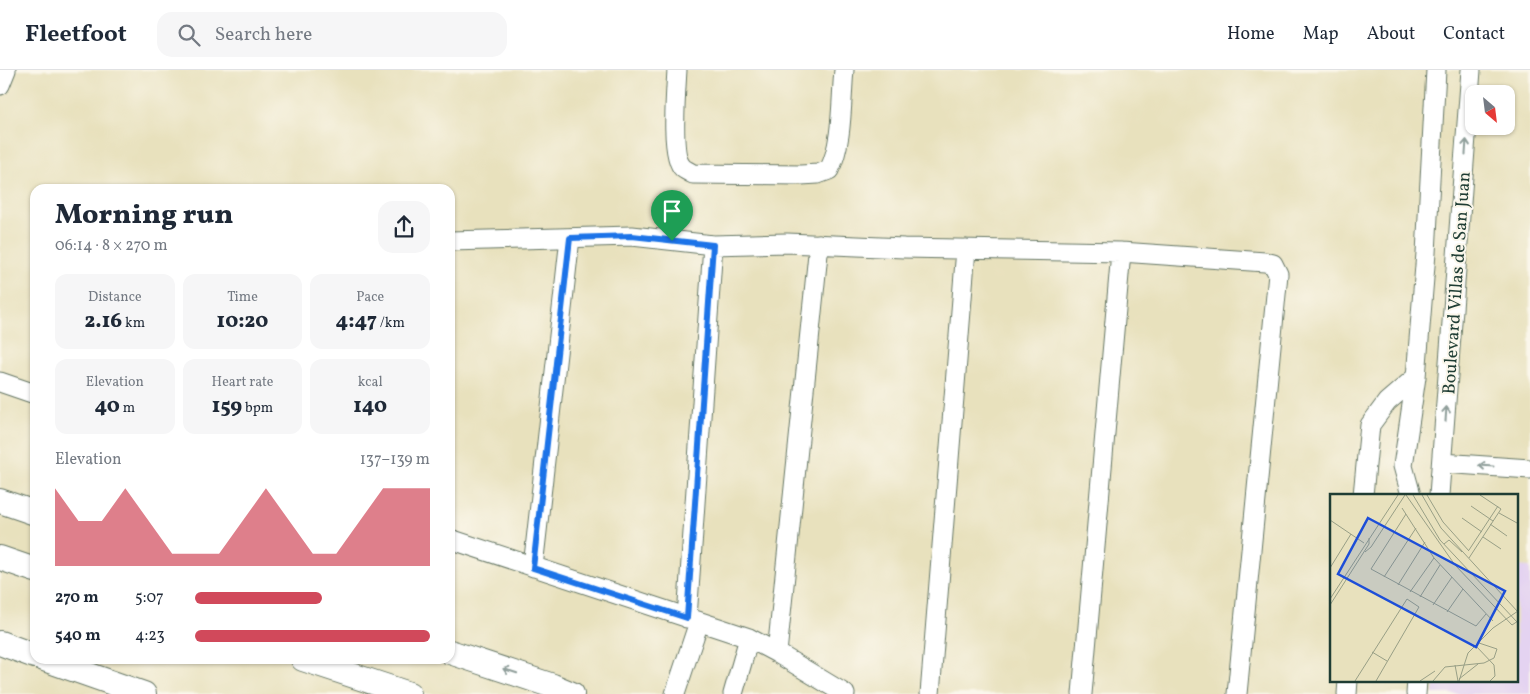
<!DOCTYPE html>
<html lang="en">
<head>
<meta charset="utf-8">
<style>
	body { margin:0; font-family:Vollkorn,serif; background:#f6f6f7; color:#1f2937; height:100vh; display:flex; flex-direction:column; font-size:19px; white-space:nowrap }
	* { box-sizing:border-box; margin:0 }
	p { font-size:16px; color:#747a83 }
	.icon { flex:none; width:28px; height:28px; fill:none; stroke:currentColor; stroke-width:2; stroke-linecap:round; stroke-linejoin:round }
	.map { position:relative; flex:1; overflow:hidden }
	.sheet { position:absolute; left:30px; top:114px; width:425px; height:480px; display:flex; flex-direction:column; background:#fff; border-radius:15px; box-shadow:0 1px 4px #0004 }
	.sheet>* { flex:none }
	.needle { width:32px; rotate:152deg }
	.fabs { position:absolute; left:1465px; top:15px; display:grid; gap:10px }
	.fabs a { display:grid; place-items:center; width:50px; height:50px; border-radius:10px; background:#fff; box-shadow:0 1px 4px #0004; font-size:25px }
	.pin { position:absolute; display:grid; place-items:center; width:42px; height:42px; color:#fff; margin:-51px -21px; border-radius:50% 50% 50% 0; rotate:-45deg; box-shadow:0 0 5px #0007 }
	.pin .icon { rotate:45deg }
	.round { display:grid; place-items:center; flex:none; width:52px; height:52px; border-radius:15px; background:#f6f6f7 }
	.head { display:flex; align-items:center; justify-content:space-between; height:85px; padding:0 25px }
	h1 { font-size:28px; font-weight:800; line-height:38px }
	.figures { display:grid; grid-template-columns:repeat(3,1fr); gap:8px; height:85px; padding:5px 25px }
	.figures div { display:grid; align-content:center; border-radius:12px; background:#f6f6f7; text-align:center }
	.figures b { font-size:21px; font-weight:800 }
	.figures small { font-size:14px; font-weight:400 }
	.figures p { font-size:14px }
	.chart { height:140px; padding:10px 25px }
	.chart p { display:flex; justify-content:space-between }
	.chart svg { width:100%; height:90px; margin-top:5px; fill:#d1495b; opacity:.7 }
	ul { padding:0 25px; list-style:none; font-size:16px }
	li { display:grid; grid-template-columns:80px 60px 1fr; align-items:center; height:38px }
	li i { height:12px; border-radius:6px; background:#d1495b }
	header { display:flex; align-items:center; gap:30px; box-sizing:border-box; height:70px; padding:0 25px; background:#fff; border-bottom:1px solid #e0e1e3 }
	header strong { font-size:24px }
	nav { display:flex; gap:28px; margin-inline-start:auto; font-size:18px }
	.search { width:350px; height:45px; background:#f6f6f7; display:flex; align-items:center; gap:12px; box-sizing:border-box; padding:0 18px; border-radius:15px; color:#747a83; font-size:19px }
	.map>svg:first-child { display:block }
</style>
</head>
<body>
<header>
<strong>Fleetfoot</strong>
<div class="search"><svg class="icon" aria-label="search" viewBox="0 0 24 24"><circle cx="10" cy="10" r="6"/><path d="M15 15l6 6"/></svg>Search here</div>
<nav><a>Home</a><a>Map</a><a>About</a><a>Contact</a></nav>
</header>
<div class="map">
<svg width="1530" height="624" viewBox="0 0 1530 624">
	<rect width="100%" height="100%" fill="#fbf7ec"/>
	<filter id="ink" filterUnits="userSpaceOnUse"><feTurbulence type="fractalNoise" baseFrequency=".02" numOctaves="2"/><feDisplacementMap in="SourceGraphic" scale="10" xChannelSelector="R" yChannelSelector="G"/><feConvolveMatrix kernelMatrix="1 2 1 2 8 2 1 2 1" color-interpolation-filters="sRGB"/></filter>
	<filter id="wash" filterUnits="userSpaceOnUse"><feTurbulence type="fractalNoise" baseFrequency=".0096" numOctaves="4" result="noise"/><feDisplacementMap in="SourceGraphic" scale="20" xChannelSelector="R" yChannelSelector="G"/><feGaussianBlur stdDeviation="1.12" result="paint"/><feColorMatrix in="noise" values="0 0 0 0 0 0 0 0 0 0 0 0 0 0 0 0 0 1.4 0 .05"/><feComposite in="paint" operator="in"/></filter>
	<g filter="url(#wash)">
		<rect width="100%" height="100%" fill="#e8e1bd"/>
		<path fill="#e4d3f1" d="M1516,496L1530,497V624H1433L1434,610H1516Z"/>
	</g>
	<g filter="url(#ink)">
		<g fill="none" stroke-linecap="round" stroke-linejoin="round">
			<defs>
				<path id="minor" d="M677,0C676,19 670,87 683,98C685,100 690,102 693,104L801,105L818,104L829,100C843,74 841,29 844,0
					M0,15L6,0
					M450,171L632,166L713,175L787,173L904,178L1121,182L1265,192L1273,194L1278,204L1237,624
					M0,312L35,324
					M1442,393L1530,399
					M1363,425L1370,355L1387,332L1416,307
					M1411,425L1403,396L1416,307L1426,183L1436,0
					M1439,425L1471,0
					M450,469L749,568L777,583L819,174
					M533,497L570,168
					M687,548L713,175
					M777,583L845,624
					M675,624L699,552
					M733,624L749,568
					M930,624L966,179
					M1082,624L1121,182
					M1347,624L1348,610
					M1416,624L1417,610"/>
				<path id="tertiary" d="M0,431L35,443
					M0,488L35,500
					M0,573L35,586
					M450,582L553,616L572,624
					M44,589L144,624
					M303,589L409,624"/>
			</defs>
			<use href="#minor" stroke="#657664" stroke-width="21"/>
			<use href="#tertiary" stroke="#657664" stroke-width="26"/>
			<use href="#minor" stroke="#fff" stroke-width="19"/>
			<use href="#tertiary" stroke="#fff" stroke-width="24"/>
		</g>
		<defs><path id="oneway-shaft" d="M-6 0H5M1.5-3L5.5 0L1.5 3" fill="none" stroke-width="1.6" stroke-linecap="round" stroke-linejoin="round" transform="scale(1.25)"/></defs>
		<g stroke="#8f9e9a">
			<use href="#oneway-shaft" transform="translate(1466 77) rotate(-86)"/>
			<use href="#oneway-shaft" transform="translate(1446 344) rotate(-86)"/>
			<use href="#oneway-shaft" transform="translate(1486 396) rotate(-176)"/>
			<use href="#oneway-shaft" transform="translate(510 601) rotate(-162)"/>
		</g>
	</g>
	<g fill="none" stroke-linecap="round" stroke-linejoin="round" filter="url(#ink)">
		<defs>
			<path id="route" d="M632,166L713,175L687,548L533,498L570,168Z"/>
		</defs>
		<use href="#route" stroke="#fff" stroke-width="10"/>
		<use href="#route" stroke="#1a73e8" stroke-width="6"/>
	</g>
	<g text-anchor="middle" stroke-width="4" stroke-linejoin="round" paint-order="stroke">
		<g font-size="18" fill="#1f3d34" stroke="#fbf7ec">
			<text transform="translate(1456 213) rotate(-86)" y="6">Boulevard Villas de San Juan</text>
		</g>
	</g>
	<g transform="translate(1330 424)">
		<rect width="188" height="188" fill="#e8e1bd"/>
		<path fill="none" stroke="#989f86" stroke-width="1" d="M76,1L125,71L182,131L188,127M83,1L110,46L187,128M92,1L111,34L188,118M97,1L113,28L139,57M141,12L163,27M72,14L104,64M169,19L187,29M76,20L41,75L146,132L156,120M132,24L152,38M0,26L34,49M160,30L177,42M153,43L171,55M114,50L119,46L132,58M139,56L168,12M35,58L41,53L75,1M139,64L171,15L150,1M0,74L21,40M54,83L86,34M68,91L95,48M80,98L104,64L163,127M90,103L110,71M0,105L68,1M0,111L39,50V44M103,111L122,83M117,118L133,95M146,152L164,171L165,182L160,187M42,158L57,167M125,171L128,187M129,185L148,170M25,187L77,105L89,113L46,187M90,187L105,177M103,187L115,173L154,169L164,164L167,155L149,149M129,187L138,159L163,134L188,117"/>
		<path fill="#1d4ed8" fill-opacity="0.15" stroke="#1d4ed8" stroke-width="2.5" d="M38,24L175,97L146,153L8,80Z"/>
		<rect width="188" height="188" fill="none" stroke="#1f3d34" stroke-width="2.5"/>
	</g>
</svg>
<div class="fabs">
<a><svg class="needle" viewBox="-14 -14 28 28"><path d="M0-13l5 13h-10z" fill="#e53935"/><path d="M0 13l5-13h-10z" fill="#747a83"/></svg></a>
</div>
<div class="pin" style="left:672px;top:171px;background:#1e9e55"><svg class="icon" aria-label="arrive" viewBox="0 0 24 24"><path d="M6 21V4h12l-3 4 3 4H6"/></svg></div>
<section class="sheet">
<div class="head"><div><h1>Morning run</h1><p>06:14 · 8 × 270 m</p></div><a class="round"><svg class="icon" aria-label="share" viewBox="0 0 24 24"><path d="M12 15V3M7 8l5-5 5 5M5 13v7h14v-7"/></svg></a></div>
<div class="figures">
<div><p>Distance</p><b>2.16<small> km</small></b></div>
<div><p>Time</p><b>10:20</b></div>
<div><p>Pace</p><b>4:47<small> /km</small></b></div>
</div>
<div class="figures">
<div><p>Elevation</p><b>40<small> m</small></b></div>
<div><p>Heart rate</p><b>159<small> bpm</small></b></div>
<div><p>kcal</p><b>140</b></div>
</div>
<div class="chart"><p><span>Elevation</span>137–139 m</p>
<svg viewBox="0 0 160 44" preserveAspectRatio="none"><path d="M0 44V6L10 22L20 22L30 6L40 22L50 38L60 38L70 38L80 22L90 6L100 22L110 38L120 38L130 22L140 6L150 6L160 6V44z"/></svg>
</div>
<ul>
<li><b>270 m</b>5:07<i style="width:54%"></i></li>
<li><b>540 m</b>4:23<i style="width:100%"></i></li>
</ul>
</section>
</div>
</body>
</html>
